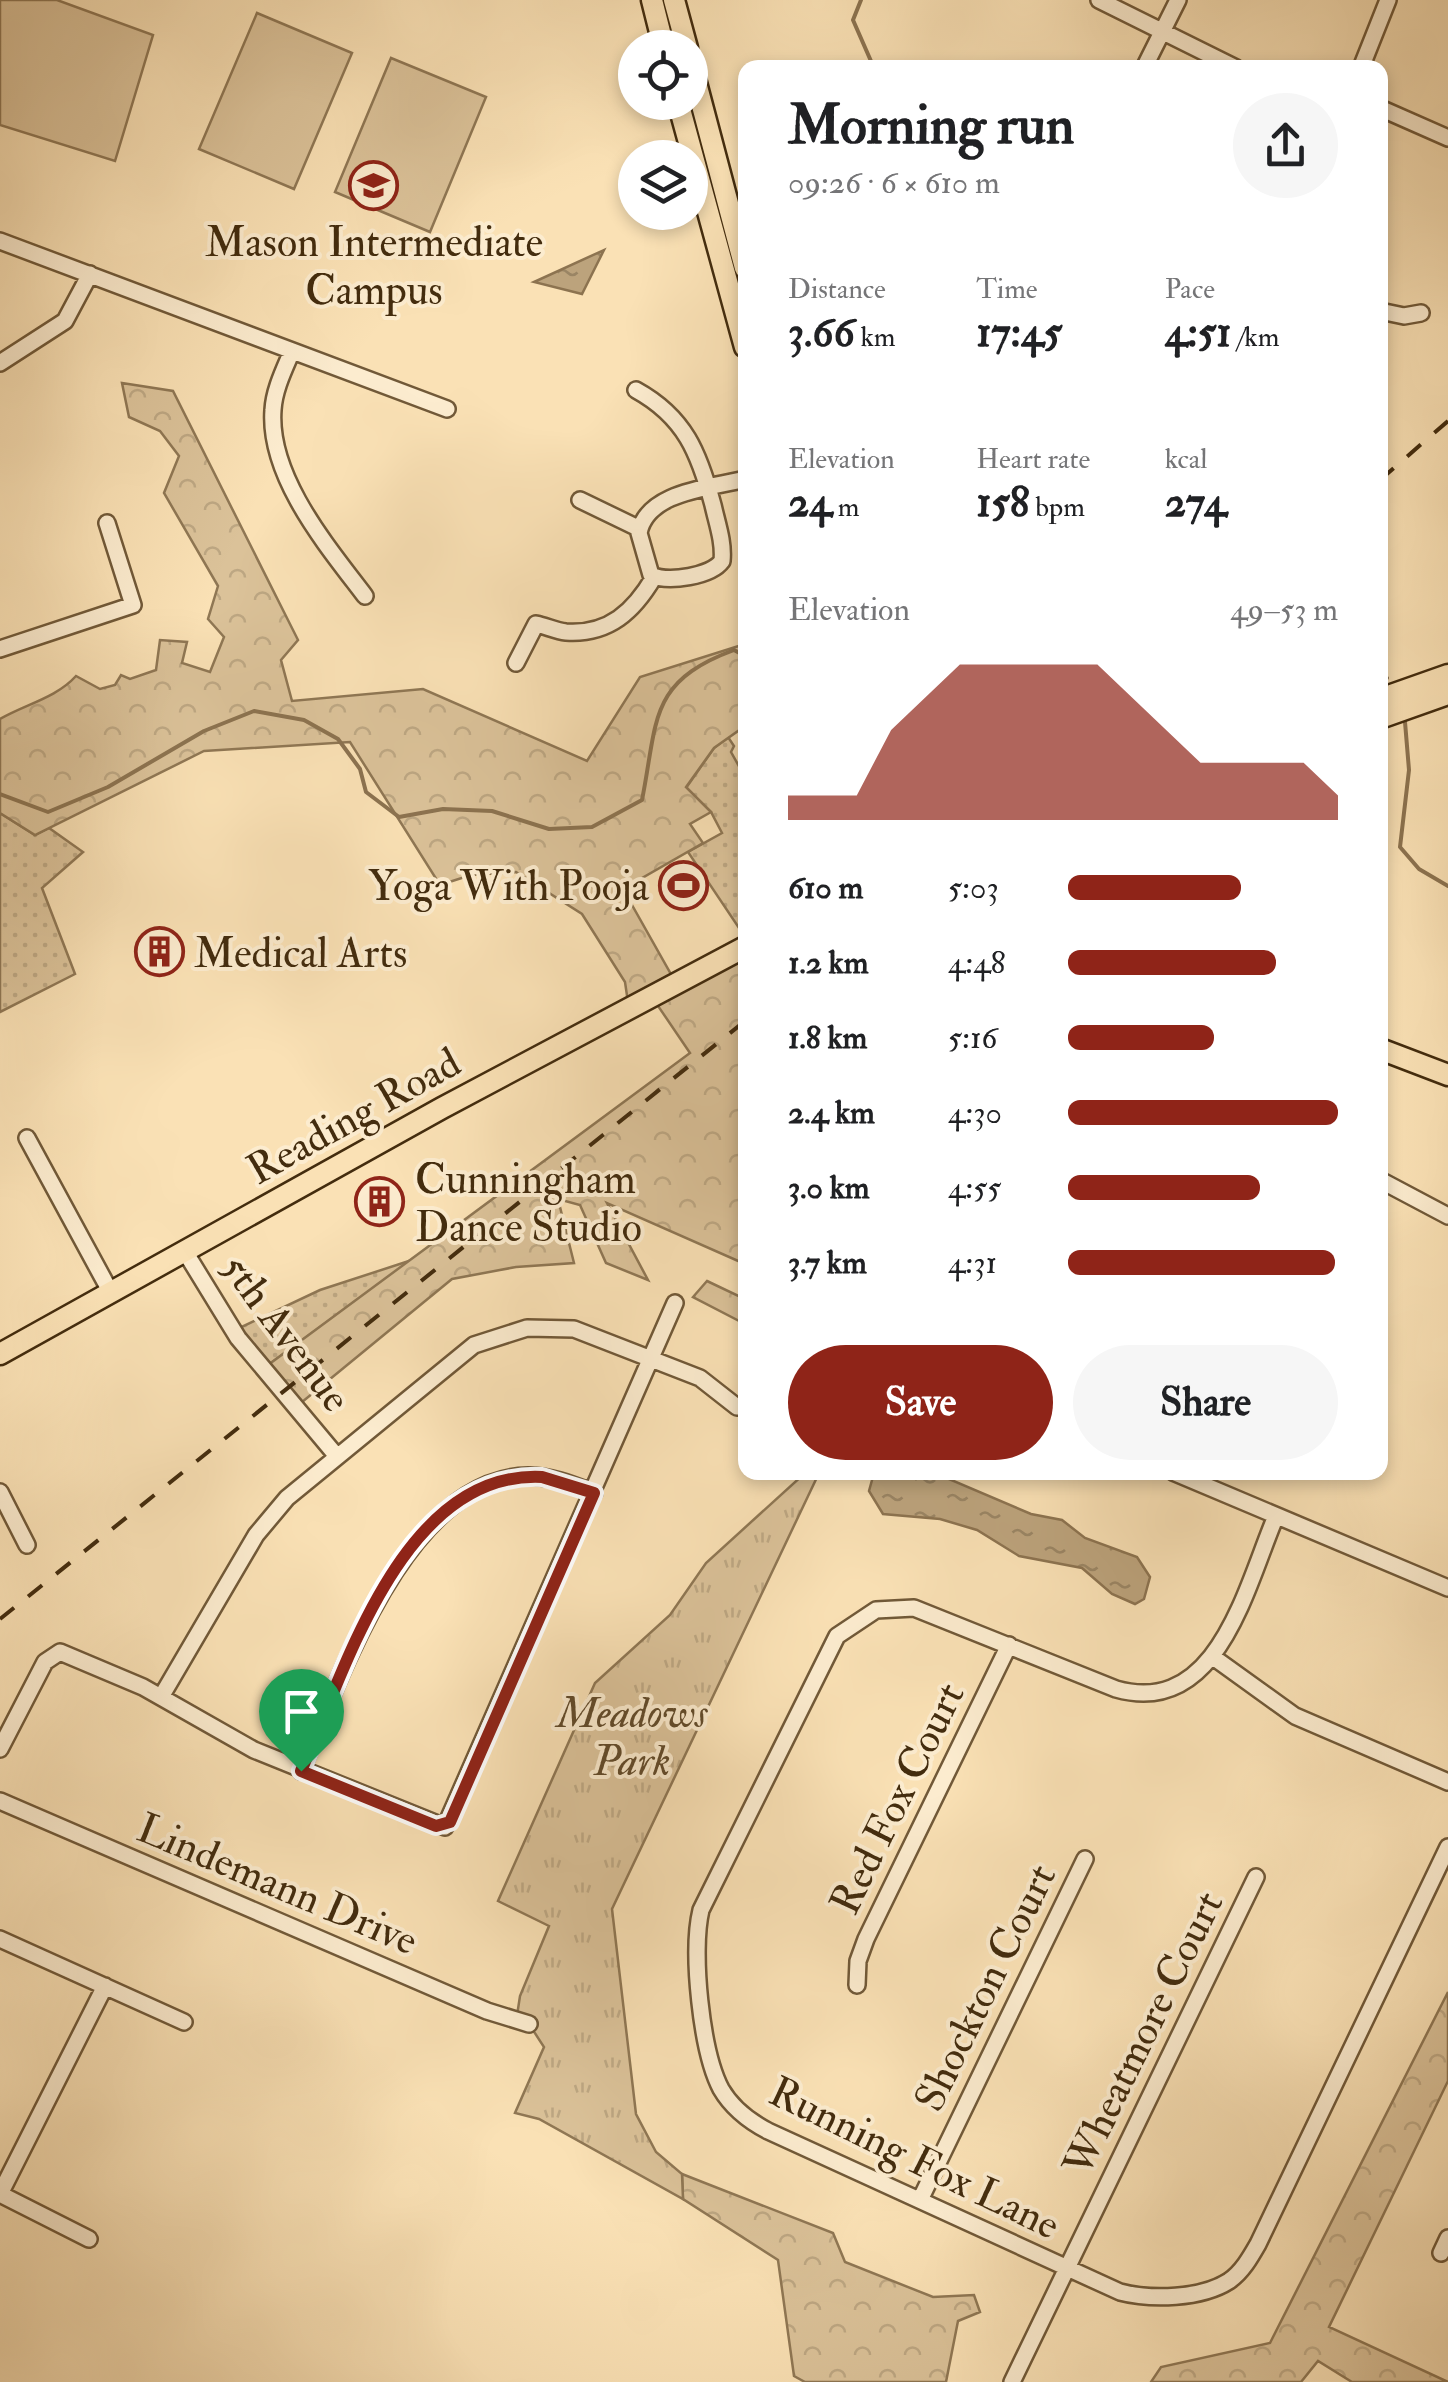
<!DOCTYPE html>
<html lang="en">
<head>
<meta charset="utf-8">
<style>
	body { margin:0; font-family:"IM FELL Double Pica",serif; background:#f6f6f6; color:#202124; height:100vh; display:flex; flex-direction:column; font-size:38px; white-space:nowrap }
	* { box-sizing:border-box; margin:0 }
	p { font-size:32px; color:#757577 }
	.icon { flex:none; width:55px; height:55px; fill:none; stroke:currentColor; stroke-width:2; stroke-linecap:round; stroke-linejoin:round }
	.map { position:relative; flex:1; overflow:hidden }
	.side { position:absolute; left:738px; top:60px; width:650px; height:1420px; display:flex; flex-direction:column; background:#fff; border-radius:20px; box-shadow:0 5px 15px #0003 }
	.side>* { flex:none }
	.fabs { position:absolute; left:618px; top:30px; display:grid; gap:20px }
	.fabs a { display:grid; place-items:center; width:90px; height:90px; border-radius:50%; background:#fff; box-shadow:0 5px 15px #0003; font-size:50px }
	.pin { position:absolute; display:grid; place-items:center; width:85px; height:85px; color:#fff; margin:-102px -42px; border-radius:50% 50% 50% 0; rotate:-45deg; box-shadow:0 0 10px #0007 }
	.pin .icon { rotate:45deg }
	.round { display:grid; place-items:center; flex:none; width:105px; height:105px; border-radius:52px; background:#f6f6f6 }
	.headline { display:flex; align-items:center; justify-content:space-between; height:170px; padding:0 50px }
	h1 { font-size:55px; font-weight:700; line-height:75px }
	.figures { display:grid; grid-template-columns:repeat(3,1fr); gap:15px; height:170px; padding:10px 50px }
	.figures div { display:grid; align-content:center }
	.figures b { font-size:42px; font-weight:700 }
	.figures small { font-size:28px; font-weight:400 }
	.figures p { font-size:28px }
	.chart { height:280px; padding:20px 50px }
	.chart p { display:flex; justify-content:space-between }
	.chart svg { width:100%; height:180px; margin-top:10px; fill:#8f2418; opacity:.7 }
	.action { display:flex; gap:20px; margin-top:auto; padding:20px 50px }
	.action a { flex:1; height:115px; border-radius:60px; background:#8f2418; color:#fff; font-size:40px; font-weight:700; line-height:115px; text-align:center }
	.action a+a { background:#f6f6f6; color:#202124 }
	ul { padding:0 50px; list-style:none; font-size:32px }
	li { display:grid; grid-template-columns:160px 120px 1fr; align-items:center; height:75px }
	li i { height:25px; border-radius:12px; background:#8f2418 }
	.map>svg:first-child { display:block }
</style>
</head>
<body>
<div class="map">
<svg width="1448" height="2382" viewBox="0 0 1448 2382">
	<defs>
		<pattern id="grass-dots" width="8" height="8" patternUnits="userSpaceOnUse" patternTransform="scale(2.5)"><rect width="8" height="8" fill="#dbc299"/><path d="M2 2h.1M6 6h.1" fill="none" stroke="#bda783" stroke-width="1.8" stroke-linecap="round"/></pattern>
		<pattern id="forest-crowns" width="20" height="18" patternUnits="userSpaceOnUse" patternTransform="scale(2.5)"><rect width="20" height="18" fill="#dbc299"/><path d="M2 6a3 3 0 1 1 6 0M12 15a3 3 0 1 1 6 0" fill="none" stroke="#bda783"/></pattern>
		<pattern id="park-tufts" width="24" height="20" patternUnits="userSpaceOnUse" patternTransform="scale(2.5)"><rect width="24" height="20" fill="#dbc299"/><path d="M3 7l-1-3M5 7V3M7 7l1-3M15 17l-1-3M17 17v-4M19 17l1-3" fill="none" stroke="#bda783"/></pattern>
		<pattern id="water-ripples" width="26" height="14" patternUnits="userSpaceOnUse" patternTransform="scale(2.5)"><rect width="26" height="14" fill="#bca37c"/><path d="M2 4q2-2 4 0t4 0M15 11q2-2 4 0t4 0" fill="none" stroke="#9a8564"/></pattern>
	</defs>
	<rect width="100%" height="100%" fill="#fae1b5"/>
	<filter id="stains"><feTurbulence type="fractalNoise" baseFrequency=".002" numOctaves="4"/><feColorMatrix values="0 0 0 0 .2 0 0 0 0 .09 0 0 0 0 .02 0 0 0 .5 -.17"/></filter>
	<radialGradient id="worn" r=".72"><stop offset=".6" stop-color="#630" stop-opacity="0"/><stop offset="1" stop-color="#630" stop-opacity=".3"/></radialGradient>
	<path fill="url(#grass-dots)" stroke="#8f7754" stroke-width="2.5" d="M728,737L734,746L731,752L745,777V937L688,852L722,833L711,812L686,788L714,748Z
		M0,813L35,835L49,828L83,852L42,888L75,974L0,1012Z
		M412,1260L264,1368L233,1331L320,1290Z"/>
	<path fill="url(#forest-crowns)" stroke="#8f7754" stroke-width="2.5" d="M122,383L173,391L298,640L281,660L292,701L423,689L587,761L640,677L745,644V726L714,748L686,787L711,812L690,824L703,843L623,889L676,983L722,960L745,965V1264L607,1203L648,1280L606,1263L580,1205L558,1199L574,1263L516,1267L452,1279L296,1407L264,1368L690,1053L652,997L629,1009L625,982L582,914L516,872L471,875L440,885L350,742L204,751L35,835L0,813V719C26,704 56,698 76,676L100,689L115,685L121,675L130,679L156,670L160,640L187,642L182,663L210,672L224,637L208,619L218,586L164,493L179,456L160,431L129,417Z
		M707,1281L745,1299V1324L693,1297Z
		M1448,1992V2081L1329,2327L1448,2382H1352L1318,2361L1301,2382H1151L1161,2367L1270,2343Z
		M682,2174L833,2233L845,2262L933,2297L974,2295L980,2312L958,2321L946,2382H805L794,2376L778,2260L683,2199Z"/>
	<path fill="url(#park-tufts)" stroke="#8f7754" stroke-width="2.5" d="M805,1473H819L612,1909L636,2114L656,2152L682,2174L683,2199L539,2119L515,2113L544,2047L529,2024L516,2022L520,1996L549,1926L498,1901L595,1683L670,1615L706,1563Z"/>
	<path fill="#dbc299" stroke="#8f7754" stroke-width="2.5" d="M0,0H57L153,35L115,161L0,125Z
		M257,13L352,53L294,189L199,149Z
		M391,58L486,97L430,232L335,192Z"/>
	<path fill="url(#water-ripples)" stroke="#8c7350" stroke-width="2.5" d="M604,250L582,294L534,282Z
		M874,1473H935L1031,1514L1062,1520L1085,1538L1137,1557L1150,1577L1144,1599L1135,1604L1112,1594L1082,1568L1019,1556L977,1530L940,1519L883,1514L869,1491Z"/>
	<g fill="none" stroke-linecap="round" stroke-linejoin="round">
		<path stroke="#8c7350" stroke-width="4" d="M861,0L853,20L874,68
			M1380,674L1387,678
			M1405,722L1409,770L1400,847L1419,869L1448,886
			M0,794L48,812L108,787L204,731L254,711L304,720L338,739L360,769L366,792L399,817L443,809L492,811L549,829L592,827L642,800C658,720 648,682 734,650L745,656"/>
		<defs>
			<path id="minor" d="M1099,0L1236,68
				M1144,68L1178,0
				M1361,68L1388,0
				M1380,108L1448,138
				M0,241L447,409
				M1380,311L1404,316L1421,313
				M292,351C284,370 274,390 273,410C268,477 328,547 365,596
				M0,363L65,321L90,274
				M636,390C685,417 699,453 713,505C717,523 724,542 722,561C711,576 669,583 651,575L639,533C647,491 711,488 745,479
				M580,500L640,529
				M0,649L133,605L107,523
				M516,663L536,624C546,626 556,631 566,632C609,635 634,611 654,577
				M27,1138L110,1291
				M1380,1180L1448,1216
				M184,1250L238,1338L335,1454
				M1173,1472L1448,1588
				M0,1492L27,1545
				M1276,1516C1246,1586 1218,1718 1116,1689L914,1608L876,1610L837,1636L701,1910C691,1951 701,2051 721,2089C732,2108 749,2121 768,2131L1120,2292C1151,2300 1201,2299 1229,2281C1242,2272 1250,2258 1258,2244L1448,1847
				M1213,1657L1295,1716L1448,1782
				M161,1697L256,1535L287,1498L474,1345L527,1328L574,1329L700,1378L737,1407
				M0,1749L45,1662L60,1652L143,1687L254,1750L445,1827L675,1303
				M301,1771C339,1680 407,1478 528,1476C551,1476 573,1485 594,1493
				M0,1801L487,2011L529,2024
				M0,1939L184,2022
				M857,1985L858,1961L866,1939L1009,1645
				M0,2194L105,1986
				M0,2194L89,2239
				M920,2200L1085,1859
				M1441,2253L1448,2238
				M1012,2382L1256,1877"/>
			<path id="major" d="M652,0L664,48
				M674,0L687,48
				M690,60L745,268
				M678,102L745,347
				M1380,699L1448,675
				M1380,718L1448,694
				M1380,1049L1448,1075
				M0,1354L442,1108L745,947"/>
		</defs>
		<use href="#minor" stroke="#715938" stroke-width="20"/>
		<use href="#major" stroke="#432c0e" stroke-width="25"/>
		<use href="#minor" stroke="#fceccf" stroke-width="15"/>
		<use href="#major" stroke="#fae1b5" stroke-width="20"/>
		<path stroke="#432c0e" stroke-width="4" stroke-dasharray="18 18" stroke-linecap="butt" d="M1380,480L1448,421
			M0,1619L745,1021"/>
	</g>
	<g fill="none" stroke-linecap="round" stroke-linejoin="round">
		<defs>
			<path id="route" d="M542,1477L594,1493L450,1822L436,1826L301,1771C345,1670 403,1470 542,1477Z"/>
		</defs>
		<use href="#route" stroke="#fff" stroke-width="20"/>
		<use href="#route" stroke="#8f2418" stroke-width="12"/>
	</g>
	<defs>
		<symbol id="school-ring" viewBox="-11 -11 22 22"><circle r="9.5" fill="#fceccf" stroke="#8f2418" stroke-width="1.5"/><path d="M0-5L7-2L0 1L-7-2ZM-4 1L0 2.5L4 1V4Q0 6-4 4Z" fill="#8f2418"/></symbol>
		<symbol id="stadium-ring" viewBox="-11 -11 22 22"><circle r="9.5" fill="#fceccf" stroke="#8f2418" stroke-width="1.5"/><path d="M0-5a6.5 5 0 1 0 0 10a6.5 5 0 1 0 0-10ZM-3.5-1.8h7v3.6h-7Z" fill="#8f2418"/></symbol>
		<symbol id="building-ring" viewBox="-11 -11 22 22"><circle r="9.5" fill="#fceccf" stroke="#8f2418" stroke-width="1.5"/><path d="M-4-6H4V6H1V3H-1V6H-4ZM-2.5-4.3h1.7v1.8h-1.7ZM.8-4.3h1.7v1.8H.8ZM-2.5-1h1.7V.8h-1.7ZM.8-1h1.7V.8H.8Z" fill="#8f2418"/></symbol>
	</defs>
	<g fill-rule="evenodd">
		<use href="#school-ring" x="346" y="158" width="55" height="55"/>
		<use href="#stadium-ring" x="656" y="858" width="55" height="55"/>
		<use href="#building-ring" x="132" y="924" width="55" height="55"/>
		<use href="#building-ring" x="352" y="1174" width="55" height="55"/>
	</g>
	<g text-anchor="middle" stroke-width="8" stroke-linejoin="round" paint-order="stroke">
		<g font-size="42" fill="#432c0e" stroke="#fceccf" text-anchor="start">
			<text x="374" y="256" text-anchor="middle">Mason Intermediate<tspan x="374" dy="48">Campus</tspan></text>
			<text x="649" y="900" text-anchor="end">Yoga With Pooja</text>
			<text x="194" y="967">Medical Arts</text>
			<text x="415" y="1193">Cunningham<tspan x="415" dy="48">Dance Studio</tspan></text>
		</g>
		<g font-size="42" fill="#432c0e" stroke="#fceccf">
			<text transform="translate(353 1115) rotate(-29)" y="15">Reading Road</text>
			<text transform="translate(287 1332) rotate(53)" y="15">5th Avenue</text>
			<text transform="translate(896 1798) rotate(-64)" y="15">Red Fox Court</text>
			<text transform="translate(278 1883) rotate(23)" y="15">Lindemann Drive</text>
			<text transform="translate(984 1987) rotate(-64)" y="15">Shockton Court</text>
			<text transform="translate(1142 2033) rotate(-64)" y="15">Wheatmore Court</text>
			<text transform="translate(915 2157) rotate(26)" y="15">Running Fox Lane</text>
		</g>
		<g font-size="42" font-style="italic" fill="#614a2a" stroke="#fceccf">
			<text x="632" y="1727">Meadows<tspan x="632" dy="48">Park</tspan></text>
		</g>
	</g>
	<rect width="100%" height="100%" filter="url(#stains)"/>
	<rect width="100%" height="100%" fill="url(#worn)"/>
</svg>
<div class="fabs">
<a><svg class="icon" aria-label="locate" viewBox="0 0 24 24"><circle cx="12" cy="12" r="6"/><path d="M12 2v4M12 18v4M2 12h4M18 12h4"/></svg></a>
<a><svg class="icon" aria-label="layers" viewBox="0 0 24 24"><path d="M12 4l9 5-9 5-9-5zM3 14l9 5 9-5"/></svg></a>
</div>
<div class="pin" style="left:301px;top:1771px;background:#1e9e55"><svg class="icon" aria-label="arrive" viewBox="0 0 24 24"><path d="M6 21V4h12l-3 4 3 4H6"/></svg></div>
<section class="side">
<div class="headline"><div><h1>Morning run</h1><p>09:26 · 6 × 610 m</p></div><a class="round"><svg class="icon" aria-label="share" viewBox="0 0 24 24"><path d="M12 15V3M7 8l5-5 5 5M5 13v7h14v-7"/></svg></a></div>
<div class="figures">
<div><p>Distance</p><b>3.66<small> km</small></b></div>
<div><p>Time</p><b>17:45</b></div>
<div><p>Pace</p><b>4:51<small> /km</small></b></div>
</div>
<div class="figures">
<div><p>Elevation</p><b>24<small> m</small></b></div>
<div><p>Heart rate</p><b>158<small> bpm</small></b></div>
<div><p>kcal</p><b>274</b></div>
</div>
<div class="chart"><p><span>Elevation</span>49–53 m</p>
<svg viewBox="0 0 160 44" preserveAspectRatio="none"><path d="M0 44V38L10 38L20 38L30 22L40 14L50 6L60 6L70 6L80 6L90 6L100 14L110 22L120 30L130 30L140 30L150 30L160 38V44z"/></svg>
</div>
<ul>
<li><b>610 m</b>5:03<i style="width:64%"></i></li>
<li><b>1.2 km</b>4:48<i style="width:77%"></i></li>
<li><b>1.8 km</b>5:16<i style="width:54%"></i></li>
<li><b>2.4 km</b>4:30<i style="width:100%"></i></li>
<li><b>3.0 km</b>4:55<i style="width:71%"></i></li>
<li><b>3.7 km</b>4:31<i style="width:99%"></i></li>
</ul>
<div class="action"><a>Save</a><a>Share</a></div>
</section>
</div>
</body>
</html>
